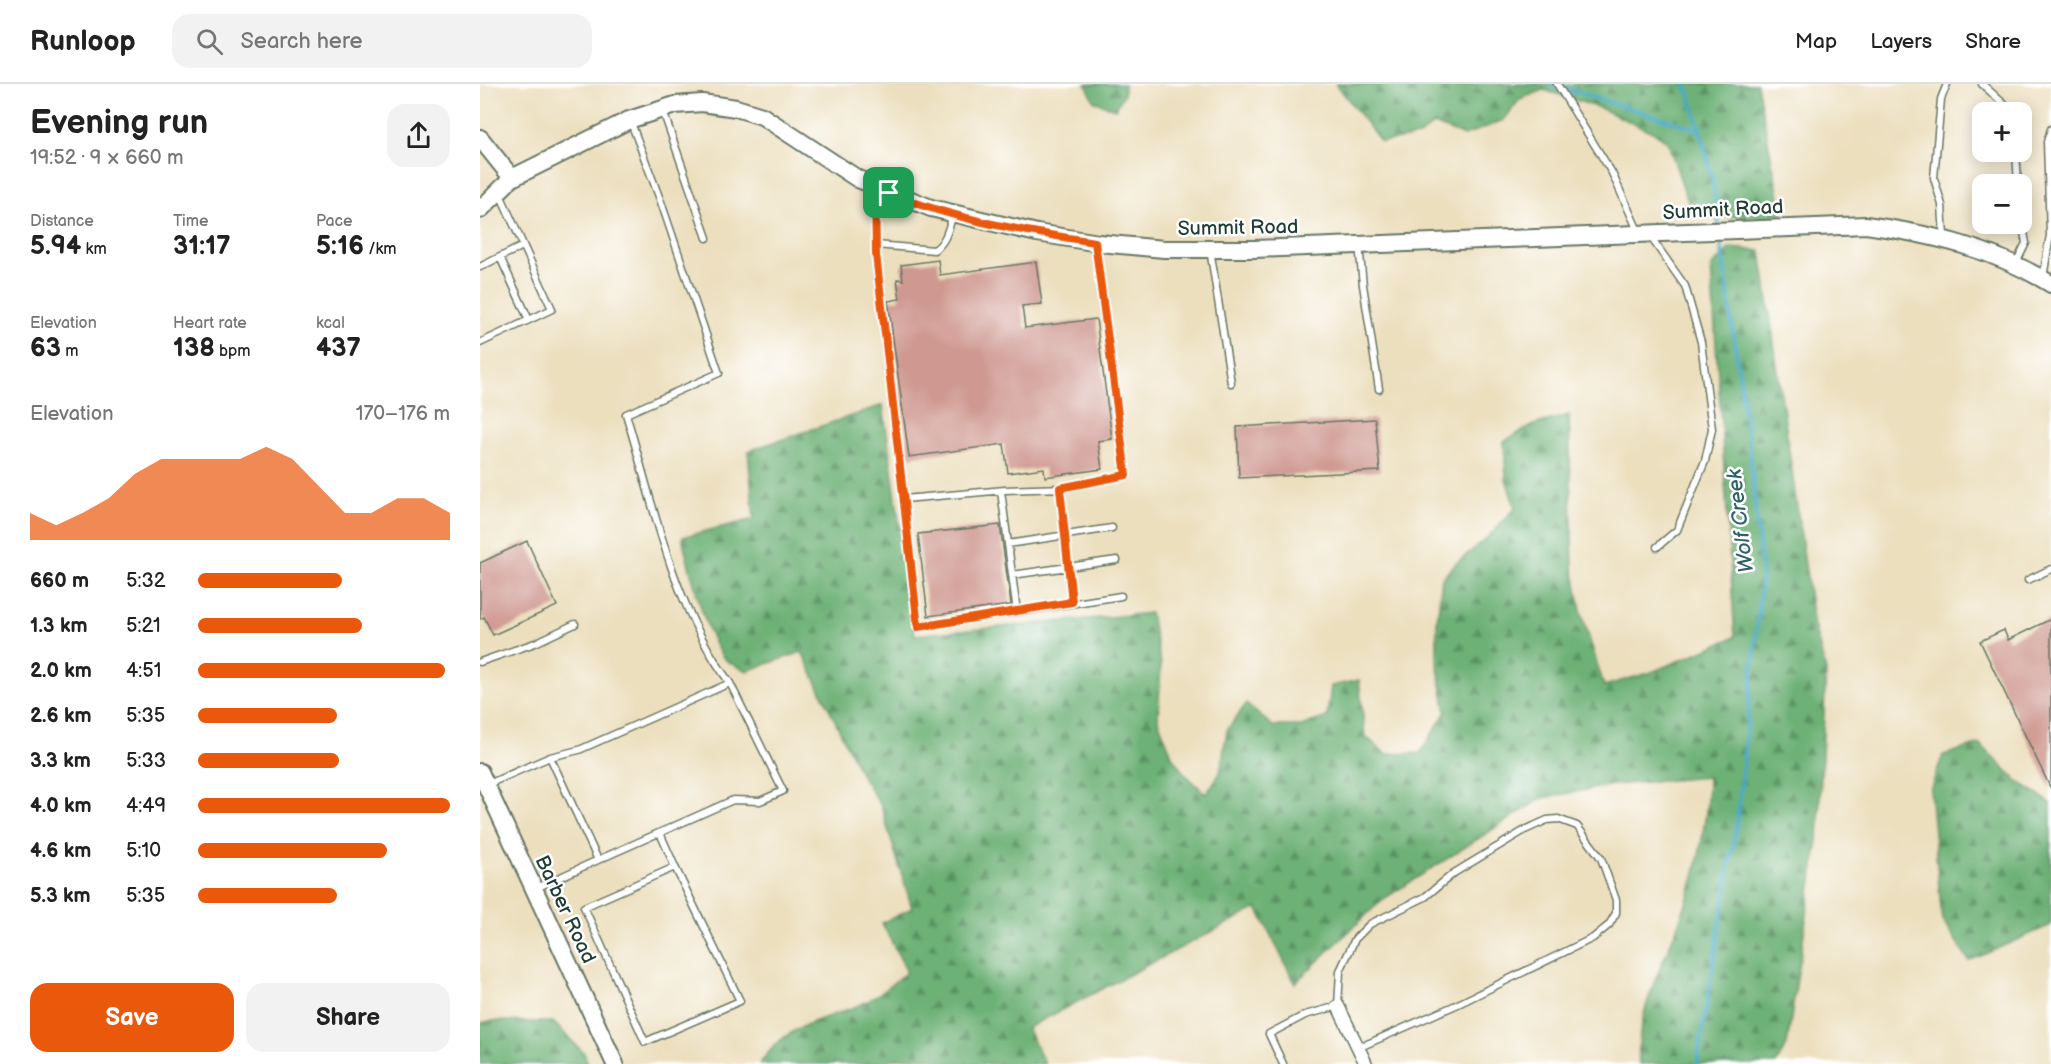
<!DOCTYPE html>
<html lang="en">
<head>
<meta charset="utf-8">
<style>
	body { margin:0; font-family:"Balsamiq Sans",sans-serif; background:#f2f2f2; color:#222; height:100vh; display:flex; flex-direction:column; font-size:22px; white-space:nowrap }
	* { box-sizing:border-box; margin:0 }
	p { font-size:20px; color:#767676 }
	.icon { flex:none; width:33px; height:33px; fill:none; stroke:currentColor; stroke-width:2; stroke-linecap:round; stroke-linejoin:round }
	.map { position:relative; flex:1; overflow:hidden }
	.drawer { display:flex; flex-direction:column; background:#fff; width:480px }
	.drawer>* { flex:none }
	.controls { position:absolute; left:1492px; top:18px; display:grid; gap:12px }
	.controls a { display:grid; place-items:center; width:60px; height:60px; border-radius:12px; background:#fff; box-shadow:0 3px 15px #0003; font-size:30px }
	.pin { position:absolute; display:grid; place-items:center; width:51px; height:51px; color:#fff; margin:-26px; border-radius:12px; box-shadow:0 3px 9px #0006 }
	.round { display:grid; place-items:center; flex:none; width:63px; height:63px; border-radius:18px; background:#f2f2f2 }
	.overview { display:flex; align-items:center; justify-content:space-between; height:102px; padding:0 30px }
	h1 { font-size:33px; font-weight:700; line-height:45px }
	.stats { display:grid; grid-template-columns:repeat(3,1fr); gap:9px; height:102px; padding:6px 30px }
	.stats div { display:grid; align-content:center }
	.stats b { font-size:26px; font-weight:700 }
	.stats small { font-size:16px; font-weight:400 }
	.stats p { font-size:16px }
	.chart { height:168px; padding:12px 30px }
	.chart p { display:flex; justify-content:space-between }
	.chart svg { width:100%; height:108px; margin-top:6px; fill:#ea580c; opacity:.7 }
	.action { display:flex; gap:12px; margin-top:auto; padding:12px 30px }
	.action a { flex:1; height:69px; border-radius:18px; background:#ea580c; color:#fff; font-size:24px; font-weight:700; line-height:69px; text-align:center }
	.action a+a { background:#f2f2f2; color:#222 }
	ul { padding:0 30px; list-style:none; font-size:20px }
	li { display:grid; grid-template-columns:96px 72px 1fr; align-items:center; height:45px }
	li i { height:15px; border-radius:8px; background:#ea580c }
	header { display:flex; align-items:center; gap:36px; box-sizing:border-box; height:84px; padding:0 30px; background:#fff; border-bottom:2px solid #e0e0e0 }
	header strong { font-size:28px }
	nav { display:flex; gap:33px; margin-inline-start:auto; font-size:21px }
	.search { width:420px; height:54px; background:#f2f2f2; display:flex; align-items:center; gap:15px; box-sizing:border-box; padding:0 21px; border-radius:18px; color:#767676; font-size:22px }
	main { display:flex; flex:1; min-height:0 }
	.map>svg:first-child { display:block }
</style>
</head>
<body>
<header>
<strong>Runloop</strong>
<div class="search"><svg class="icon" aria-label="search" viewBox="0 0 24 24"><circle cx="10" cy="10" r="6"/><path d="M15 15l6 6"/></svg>Search here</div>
<nav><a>Map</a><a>Layers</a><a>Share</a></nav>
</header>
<main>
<section class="drawer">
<div class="overview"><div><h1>Evening run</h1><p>19:52 · 9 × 660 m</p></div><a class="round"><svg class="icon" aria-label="share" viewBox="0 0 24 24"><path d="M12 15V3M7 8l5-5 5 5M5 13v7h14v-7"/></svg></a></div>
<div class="stats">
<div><p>Distance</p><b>5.94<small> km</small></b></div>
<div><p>Time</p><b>31:17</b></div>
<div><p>Pace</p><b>5:16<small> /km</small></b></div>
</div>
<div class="stats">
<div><p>Elevation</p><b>63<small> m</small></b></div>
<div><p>Heart rate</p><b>138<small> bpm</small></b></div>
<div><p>kcal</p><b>437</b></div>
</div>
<div class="chart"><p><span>Elevation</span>170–176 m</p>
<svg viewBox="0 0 160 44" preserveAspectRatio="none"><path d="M0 44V33L10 38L20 33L30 27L40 17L50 11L60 11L70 11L80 11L90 6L100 11L110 22L120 33L130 33L140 27L150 27L160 33V44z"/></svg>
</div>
<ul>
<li><b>660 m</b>5:32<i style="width:57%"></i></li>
<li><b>1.3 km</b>5:21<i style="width:65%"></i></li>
<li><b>2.0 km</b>4:51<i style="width:98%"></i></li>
<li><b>2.6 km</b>5:35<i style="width:55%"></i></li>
<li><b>3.3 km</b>5:33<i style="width:56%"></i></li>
<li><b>4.0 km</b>4:49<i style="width:100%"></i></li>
<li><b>4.6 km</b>5:10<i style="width:75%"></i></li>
<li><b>5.3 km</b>5:35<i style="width:55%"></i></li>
</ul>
<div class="action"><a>Save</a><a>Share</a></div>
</section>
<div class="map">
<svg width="1571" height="980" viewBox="0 0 1571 980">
	<defs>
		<pattern id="forest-firs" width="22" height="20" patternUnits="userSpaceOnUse" patternTransform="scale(1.5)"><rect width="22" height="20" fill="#6db176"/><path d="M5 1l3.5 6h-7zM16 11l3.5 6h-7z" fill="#599162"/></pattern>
	</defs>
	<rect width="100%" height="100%" fill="#fff"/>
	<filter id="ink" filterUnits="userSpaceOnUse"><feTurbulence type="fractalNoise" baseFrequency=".0167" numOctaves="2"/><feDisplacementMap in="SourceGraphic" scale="12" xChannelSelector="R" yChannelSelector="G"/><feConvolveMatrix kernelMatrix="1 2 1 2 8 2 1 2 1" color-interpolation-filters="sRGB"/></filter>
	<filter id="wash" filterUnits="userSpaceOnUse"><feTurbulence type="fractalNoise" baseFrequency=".008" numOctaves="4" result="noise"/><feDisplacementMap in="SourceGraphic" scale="24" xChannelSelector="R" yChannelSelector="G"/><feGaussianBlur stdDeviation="1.35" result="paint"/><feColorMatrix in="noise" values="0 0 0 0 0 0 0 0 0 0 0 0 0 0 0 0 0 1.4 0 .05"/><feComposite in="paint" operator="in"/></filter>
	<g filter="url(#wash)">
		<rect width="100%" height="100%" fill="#ecdfbe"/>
		<path fill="url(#forest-firs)" stroke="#467755" stroke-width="1.5" d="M606,0H644V10L635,25L614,17Z
			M856,0H1277L1303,133H1213L1188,59L1177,50L1120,24L1064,6L1040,15L1024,36L984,52L954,40L939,52L901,58Z
			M1250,164L1281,167L1333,537L1346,587L1338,756L1307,961L1296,980H1159C1154,921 1193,865 1209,810C1220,774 1228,729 1228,693L1133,701L1062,714L902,816L815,899L777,824L547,944L565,980H468L451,974H421L391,980H280C307,937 346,937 386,918C401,911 414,897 427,888L402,839L432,824L401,722L380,689L322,568L267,587C261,584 251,581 246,576C227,561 208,478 202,453L274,435L268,367L403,321L435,551L670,529L681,580L678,636L693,674L704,689L726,710L740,689L747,646L766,620L793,642H821L847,633L851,602L879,596L885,652L906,670L940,669L966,628L957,578V538L962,494L975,480L1005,456L1035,424L1026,395L1024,357L1056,340L1089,331L1093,483L1101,527L1124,602L1172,588L1255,553L1231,183Z
			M1500,660L1537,697L1571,719V841L1489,877L1462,836L1450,706L1463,671Z
			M10,937L73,938L104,969L108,980H0V939Z"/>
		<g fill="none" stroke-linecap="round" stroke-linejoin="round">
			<path stroke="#48aac7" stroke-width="4" d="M1071,0L1220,46L1233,97L1239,142
				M1206,0L1220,45
				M1217,980L1258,731L1282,492L1270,368L1240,153"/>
		</g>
		<g id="blocks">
			<path fill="#cf9991" d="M458,176L460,191L556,178L562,220L542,222L545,244L616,235L632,355L618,357L622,385L565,393L564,384L528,389L524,360L429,373L408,217L420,215L417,195L423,196L421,181Z
				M895,335L900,387L759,394L757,343Z
				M520,441L531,521L448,532L438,450Z
				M47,457L77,522L13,551L4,533L0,535V479Z
				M1571,535V705L1500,557L1524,546L1528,556Z"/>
		</g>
	</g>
	<g filter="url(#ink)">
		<use href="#blocks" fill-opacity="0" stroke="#677664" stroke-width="1.5"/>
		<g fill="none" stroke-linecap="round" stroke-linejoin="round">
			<defs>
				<path id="lane" d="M1077,0L1132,89L1159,149
					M1502,0L1524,20L1528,28
					M183,27L227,154
					M150,36L181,118L239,289L146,330C174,422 192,521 250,599
					M1536,68L1538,100
					M395,104L396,170L438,543L641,512
					M20,110L72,225L49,236
					M1170,152L1205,202L1221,258L1232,345L1225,377L1197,446L1177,463
					M1464,153L1462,121L1454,94L1461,15L1467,0
					M396,161L454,166C466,159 469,143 473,130
					M879,161L883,201L899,305
					M730,165L751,299
					M20,173L43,162
					M1536,179L1546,159L1542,137
					M0,183L20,173L49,236L0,259
					M1563,194L1570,151L1567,58L1571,45
					M580,404L592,518
					M521,407L537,528
					M424,415L525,406L585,404L646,391L615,159
					M528,460L632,444
					M532,491L637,476
					M1548,496L1571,485
					M0,578L55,559L95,540
					M70,673L99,666L250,599L303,707L280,717L253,716L118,776
					M6,701L70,673L118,776L56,804
					M180,749L195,783L104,823L165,958L260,917L195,783
					M803,980L789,950L825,931L858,922L860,887L875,855L890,840L945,813L974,789L1045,746L1067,736L1078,735L1097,742L1121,774L1136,816V829L1129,841L1113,854L976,921L878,964"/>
				<path id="street" d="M858,922L886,980"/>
				<path id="secondary" d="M0,54L32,94
					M0,126L32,94L149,36L195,21L222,19L256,24L282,32L378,95L451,124L557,149L619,159L684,165H774L1386,141C1452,150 1514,165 1571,200
					M0,688L135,980"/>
			</defs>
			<use href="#lane" stroke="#677664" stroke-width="9"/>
			<use href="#street" stroke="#677664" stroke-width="15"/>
			<use href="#secondary" stroke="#677664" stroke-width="20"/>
			<use href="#lane" stroke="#fff" stroke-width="6"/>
			<use href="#street" stroke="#fff" stroke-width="12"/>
			<use href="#secondary" stroke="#fff" stroke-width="16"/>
		</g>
	</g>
	<g fill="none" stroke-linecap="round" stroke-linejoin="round" filter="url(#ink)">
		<defs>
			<path id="route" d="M395,103C464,134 541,147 615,158L646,391L580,404L592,518L438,543L396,170Z"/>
		</defs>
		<use href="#route" stroke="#fff" stroke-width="12"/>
		<use href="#route" stroke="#ea580c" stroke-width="8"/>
	</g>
	<g text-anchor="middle" stroke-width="5" stroke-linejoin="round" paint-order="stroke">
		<g font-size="20" fill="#1f3d34" stroke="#fff">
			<text transform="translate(1243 125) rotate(-3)" y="7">Summit Road</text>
			<text transform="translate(758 143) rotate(-1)" y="7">Summit Road</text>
			<text transform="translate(86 825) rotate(65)" y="7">Barber Road</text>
		</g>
		<g font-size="21" font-style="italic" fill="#2d6367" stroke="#fff">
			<text transform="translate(1260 437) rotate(-97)" y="7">Wolf Creek</text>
		</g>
	</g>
</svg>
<div class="controls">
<a>+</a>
<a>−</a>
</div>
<div class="pin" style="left:409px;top:109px;background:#1e9e55"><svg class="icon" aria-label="arrive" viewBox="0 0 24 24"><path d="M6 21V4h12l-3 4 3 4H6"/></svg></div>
</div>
</main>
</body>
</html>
